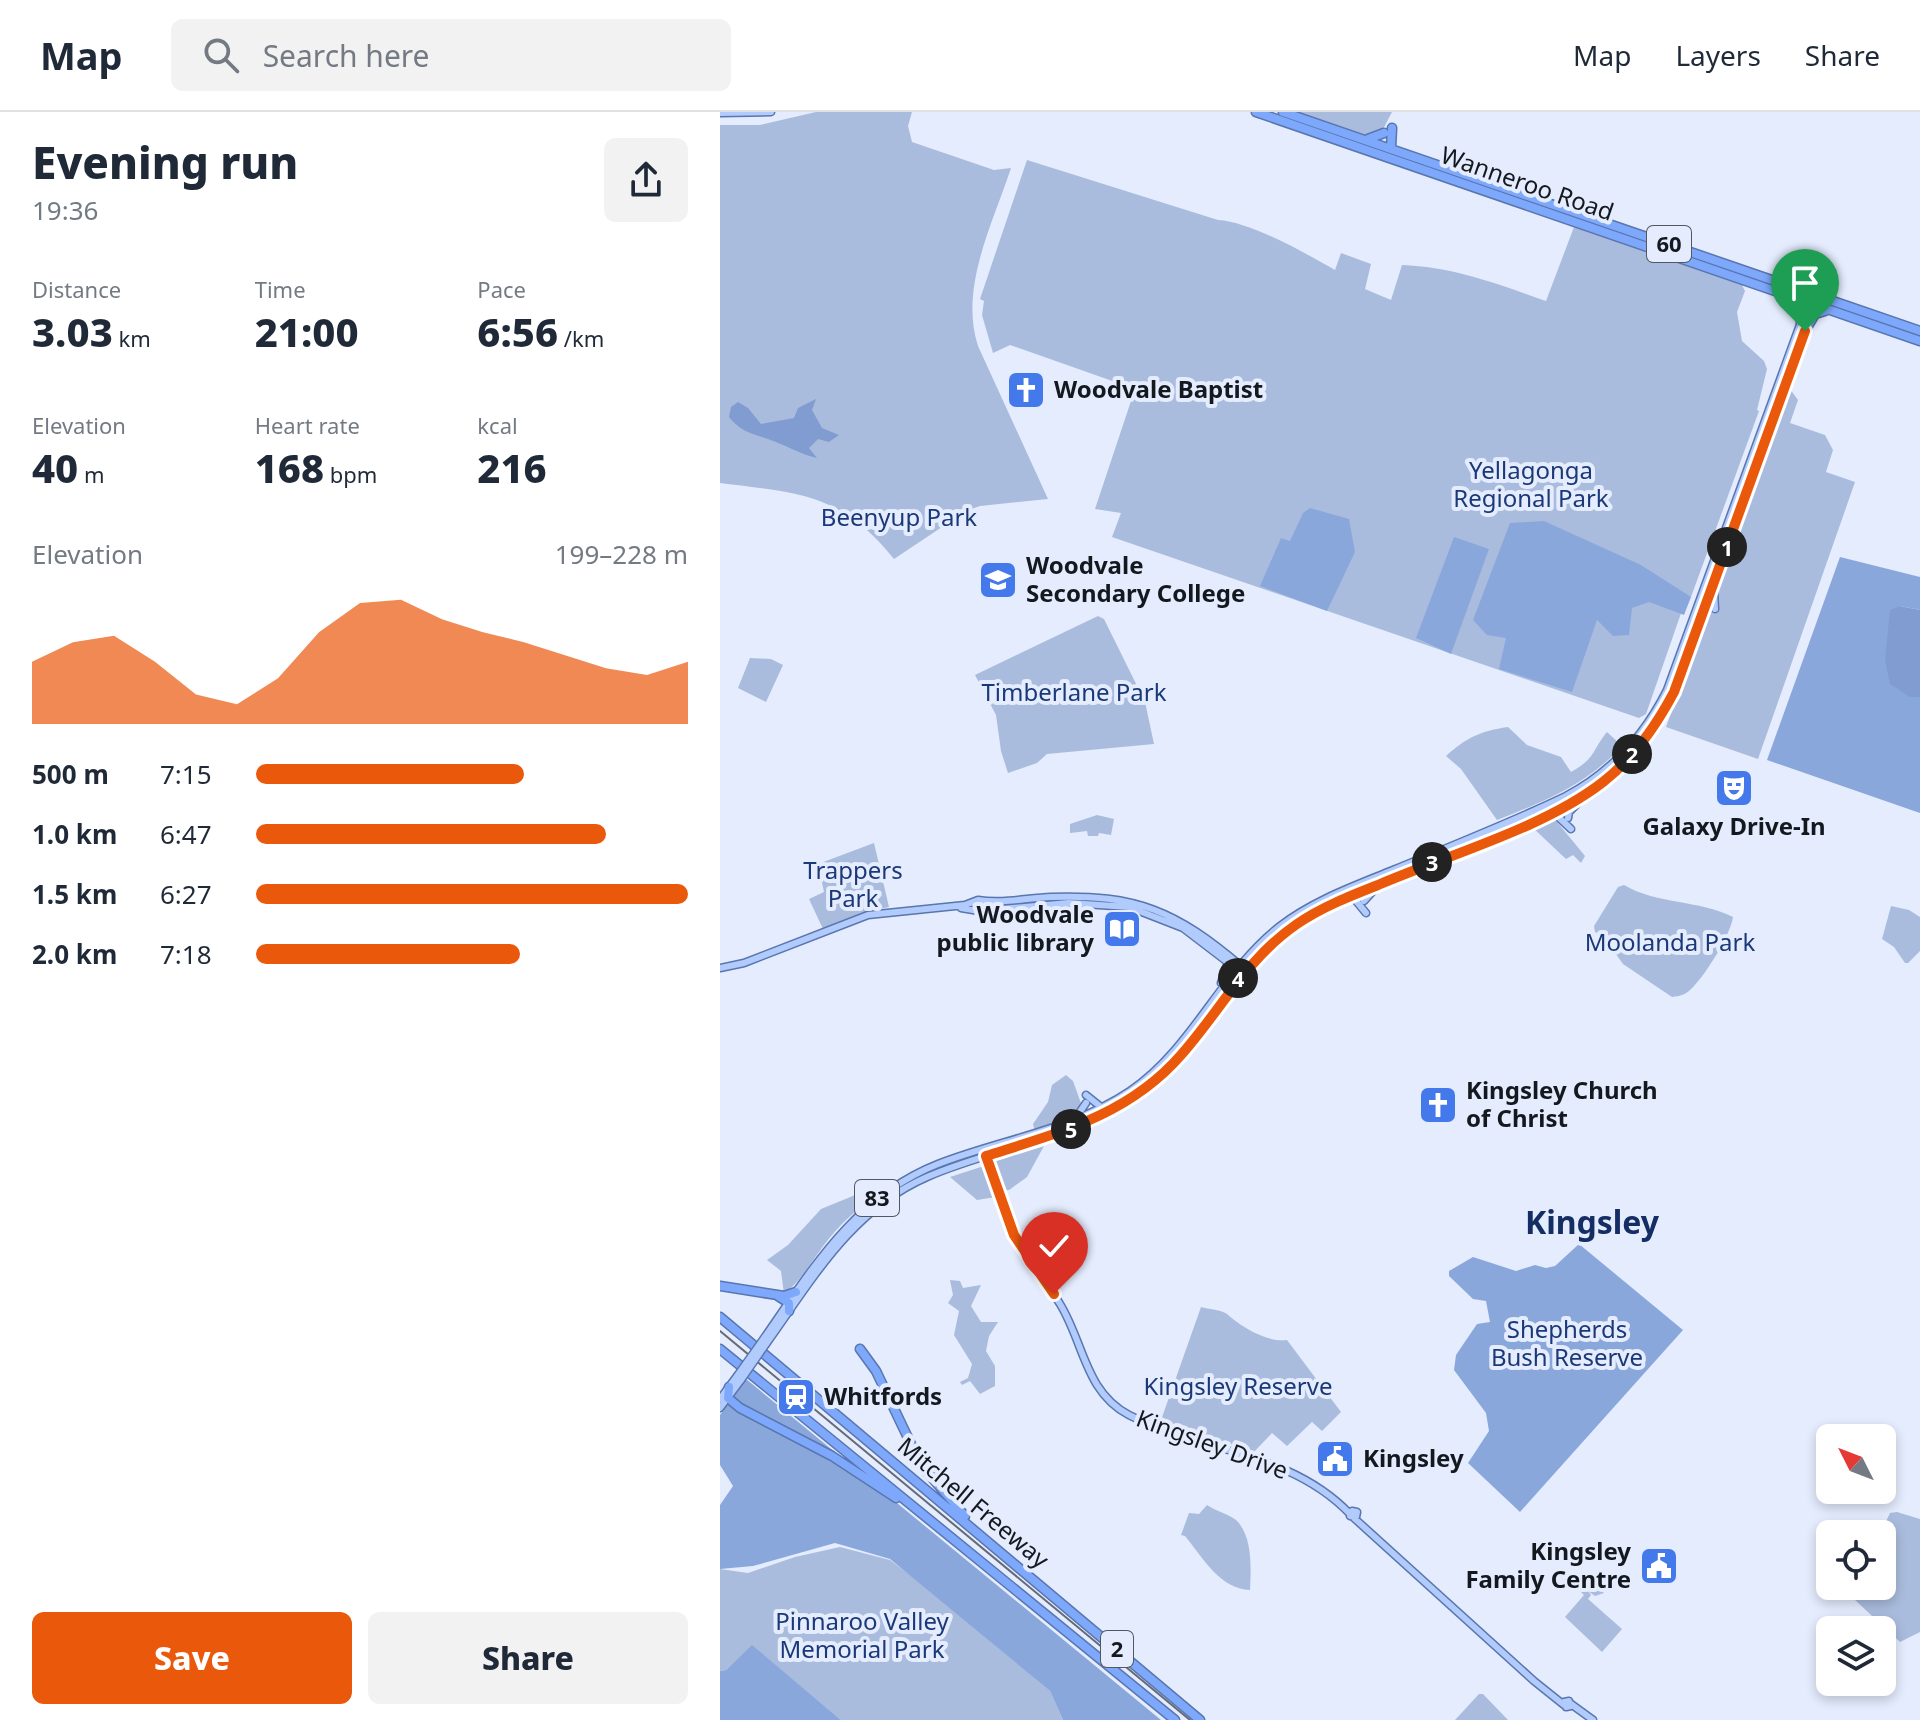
<!DOCTYPE html>
<html lang="en">
<head>
<meta charset="utf-8">
<style>
	body { margin:0; font-family:"Noto Sans",sans-serif; background:#f2f2f3; color:#1f2937; height:100vh; display:flex; flex-direction:column; font-size:30px; white-space:nowrap }
	* { box-sizing:border-box; margin:0 }
	p { font-size:26px; color:#747a83 }
	.icon { flex:none; width:44px; height:44px; fill:none; stroke:currentColor; stroke-width:2; stroke-linecap:round; stroke-linejoin:round }
	.map { position:relative; flex:1; overflow:hidden }
	.panel { display:flex; flex-direction:column; background:#fff; width:720px }
	.panel>* { flex:none }
	.needle { width:52px; rotate:312deg }
	.controls { position:absolute; left:1096px; top:1312px; display:grid; gap:16px }
	.controls a { display:grid; place-items:center; width:80px; height:80px; border-radius:12px; background:#fff; box-shadow:0 4px 12px #0003; font-size:40px }
	.pin { position:absolute; display:grid; place-items:center; width:68px; height:68px; color:#fff; margin:-82px -34px; border-radius:50% 50% 50% 0; rotate:-45deg; box-shadow:0 0 8px #0007 }
	.pin .icon { rotate:45deg }
	.km { position:absolute; width:40px; height:40px; margin:-20px; border-radius:50%; background:#222; color:#fff; font-size:22px; line-height:40px; text-align:center }
	.round { display:grid; place-items:center; flex:none; width:84px; height:84px; border-radius:12px; background:#f2f2f3 }
	.overview { display:flex; align-items:center; justify-content:space-between; height:136px; padding:0 32px }
	h1 { font-size:44px; font-weight:800; line-height:60px }
	.figures { display:grid; grid-template-columns:repeat(3,1fr); gap:12px; height:136px; padding:8px 32px }
	.figures div { display:grid; align-content:center }
	.figures b { font-size:40px; font-weight:800 }
	.figures small { font-size:22px; font-weight:400 }
	.figures p { font-size:22px }
	.chart { height:224px; padding:16px 32px }
	.chart p { display:flex; justify-content:space-between }
	.chart svg { width:100%; height:144px; margin-top:8px; fill:#ea580c; opacity:.7 }
	.cta { display:flex; gap:16px; margin-top:auto; padding:16px 32px }
	.cta a { flex:1; height:92px; border-radius:12px; background:#ea580c; color:#fff; font-size:32px; font-weight:800; line-height:92px; text-align:center }
	.cta a+a { background:#f2f2f3; color:#1f2937 }
	ul { padding:0 32px; list-style:none; font-size:26px }
	li { display:grid; grid-template-columns:128px 96px 1fr; align-items:center; height:60px }
	li i { height:20px; border-radius:10px; background:#ea580c }
	header { display:flex; align-items:center; gap:48px; box-sizing:border-box; height:112px; padding:0 40px; background:#fff; border-bottom:2px solid #e0e1e3 }
	header strong { font-size:38px }
	nav { display:flex; gap:44px; margin-inline-start:auto; font-size:28px }
	.search { width:560px; height:72px; background:#f2f2f3; display:flex; align-items:center; gap:20px; box-sizing:border-box; padding:0 28px; border-radius:12px; color:#747a83; font-size:30px }
	main { display:flex; flex:1; min-height:0 }
	.map>svg:first-child { display:block }
</style>
</head>
<body>
<header>
<strong>Map</strong>
<div class="search"><svg class="icon" aria-label="search" viewBox="0 0 24 24"><circle cx="10" cy="10" r="6"/><path d="M15 15l6 6"/></svg>Search here</div>
<nav><a>Map</a><a>Layers</a><a>Share</a></nav>
</header>
<main>
<section class="panel">
<div class="overview"><div><h1>Evening run</h1><p>19:36</p></div><a class="round"><svg class="icon" aria-label="share" viewBox="0 0 24 24"><path d="M12 15V3M7 8l5-5 5 5M5 13v7h14v-7"/></svg></a></div>
<div class="figures">
<div><p>Distance</p><b>3.03<small> km</small></b></div>
<div><p>Time</p><b>21:00</b></div>
<div><p>Pace</p><b>6:56<small> /km</small></b></div>
</div>
<div class="figures">
<div><p>Elevation</p><b>40<small> m</small></b></div>
<div><p>Heart rate</p><b>168<small> bpm</small></b></div>
<div><p>kcal</p><b>216</b></div>
</div>
<div class="chart"><p><span>Elevation</span>199–228 m</p>
<svg viewBox="0 0 160 44" preserveAspectRatio="none"><path d="M0 44V25L10 19L20 17L30 25L40 35L50 38L60 30L70 16L80 7L90 6L100 12L110 16L120 19L130 23L140 27L150 29L160 25V44z"/></svg>
</div>
<ul>
<li><b>500 m</b>7:15<i style="width:62%"></i></li>
<li><b>1.0 km</b>6:47<i style="width:81%"></i></li>
<li><b>1.5 km</b>6:27<i style="width:100%"></i></li>
<li><b>2.0 km</b>7:18<i style="width:61%"></i></li>
</ul>
<div class="cta"><a>Save</a><a>Share</a></div>
</section>
<div class="map">
<svg width="1200" height="1608" viewBox="0 0 1200 1608">
	<rect width="100%" height="100%" fill="#e4ecfd"/>
	<path fill="#aabcdd" d="M96,0H192L188,14L192,30L274,58L291,56C273,111 239,176 258,234L328,387L260,394L246,399L174,447C121,381 79,381 0,371V13H40Z
		M578,0H672L658,27Z
		M307,48L498,108C531,110 585,141 615,158L621,141L651,152L645,177L671,188L682,153C734,155 778,172 826,189L854,115L1022,173L1025,179L1017,200L1022,229L1044,249L1047,257L1037,298L1039,299L971,485L967,484L926,602L919,606L392,425L401,401L375,397L415,277L290,233L273,241L262,203L264,189L260,187Z
		M1070,277L1078,288L1070,311L1105,323L1113,338L1106,360L1135,370L1038,647L946,615Z
		M378,504L384,507L425,590L434,632L327,642L317,651L288,661L281,639L276,603L255,563Z
		M30,546L51,547L63,553L46,590L18,576Z
		M788,615L807,633L841,645L851,660C876,646 871,640 887,620L902,634C868,672 823,690 777,708L741,657L726,644C746,626 760,619 788,615Z
		M377,703L394,707L391,723L379,721L378,724H368L367,719L350,721V712Z
		M833,705L865,744L861,751L853,743L846,747L812,715Z
		M154,731L169,795L141,801L103,817L89,787L104,780L98,752Z
		M904,773C936,792 979,788 1013,805C1011,822 984,866 970,878C965,883 959,884 952,885L903,852L883,824L875,820L874,814L898,775Z
		M1171,794L1189,798L1200,805V839L1188,851H1185L1174,835L1162,827Z
		M346,963L353,969L362,994L356,1001L315,1019L313,1012L328,990L332,973Z
		M324,1034L307,1065L289,1078H283L274,1049Z
		M264,1054L276,1085L257,1088L230,1065Z
		M150,1077L155,1085C135,1098 119,1113 104,1133C91,1150 81,1169 64,1182L61,1159L47,1148L68,1133L101,1097Z
		M230,1168L240,1169L243,1176L261,1173L251,1194L261,1210H278L269,1224L266,1239L275,1254V1274L260,1282L250,1269L242,1273L240,1270L248,1266L252,1252L234,1223L239,1199L228,1191L233,1183Z
		M481,1195C488,1197 502,1198 507,1202C520,1214 547,1231 567,1228L621,1300L602,1319L592,1310L567,1334L552,1321L534,1340L441,1308Z
		M487,1393C495,1399 509,1402 516,1408C533,1424 531,1457 530,1478C500,1477 483,1446 465,1424L461,1423L469,1401L479,1402Z
		M1177,1400L1200,1407V1520L1180,1530L1120,1474H1162L1160,1422L1170,1401Z
		M120,1435L170,1448L202,1472L330,1579L343,1608H121L32,1534L6,1558L0,1559V1457L28,1461L75,1445Z
		M873,1463L885,1474L881,1478L884,1481L875,1484L868,1479L871,1483L868,1487L902,1517L882,1540L845,1505L864,1483L859,1478Z
		M759,1582H763L788,1608H735Z"/>
	<path fill="#8aa7dc" d="M590,396L629,407L635,440L607,499L540,474L561,426L570,429L583,401Z
		M824,409L921,453L971,485L964,503L929,490L912,496L909,523L893,524L877,508L852,580L779,557L786,526L767,523L753,508L790,411Z
		M734,425L769,437L731,542L696,526Z
		M1120,445L1200,465V498L1180,494L1190,585H1200V701L1047,648Z
		M859,1132L963,1218L800,1400L748,1351L769,1319L766,1301L734,1258L736,1243L757,1212L770,1210L766,1189L753,1187L729,1164V1159L753,1145L796,1159L815,1153L826,1156L835,1154Z
		M26,1267L441,1608H343L330,1579L170,1447L115,1431L33,1454L0,1457V1393L13,1374L0,1353V1303Z
		M32,1533L121,1608H0V1559L6,1558Z"/>
	<path fill="#809cd1" d="M96,287L92,298L102,316L119,323L109,330L98,327L89,336L97,346C79,342 66,333 48,327C31,321 21,320 9,305L11,295L18,290L28,296L41,312L74,306L78,296Z
		M1180,494L1200,498V585H1190L1170,572L1165,548L1170,498Z"/>
	<g fill="none" stroke-linecap="round" stroke-linejoin="round">
		<defs>
			<path id="major" d="M0,1L51,0
				M994,479L995,497
				M833,700L851,717
				M848,706L849,700L863,686
				M632,784L646,801
				M644,789L655,777
				M241,796L259,799L349,791L409,795L463,816L518,858
				M0,856L24,851L148,803L245,793L258,788C282,792 307,786 331,785C417,782 456,799 521,854
				M501,871L508,850
				M366,983L381,995
				M357,1004L366,991
				M265,1041C273,1073 285,1109 302,1137C313,1156 329,1173 340,1192C364,1231 365,1280 409,1303C481,1340 570,1339 630,1402
				M42,1229C91,1159 134,1085 218,1052C282,1027 352,1018 410,979C473,936 500,861 560,814C594,788 634,774 673,758C731,734 790,711 846,684C891,660 924,624 947,578L1089,188
				M46,1232C92,1168 131,1098 207,1065C277,1034 357,1028 420,981C491,929 511,850 591,803C652,768 722,746 786,720C819,706 855,692 883,670C914,647 936,614 954,580L1094,190
				M0,1287L17,1264
				M0,1296L21,1268
				M632,1399L637,1400L636,1405L630,1404Z
				M634,1406L814,1569L844,1593
				M849,1589L851,1594L846,1595L844,1590Z
				M851,1592L873,1608"/>
			<path id="highway" d="M536,0L1200,229
				M563,0L1200,219
				M648,27L664,21
				M671,36L672,16
				M1079,187L1081,210
				M1085,219L1095,202L1105,199
				M0,1174L64,1184L76,1180
				M58,1184L69,1191V1199
				M0,1205L480,1608
				M0,1237L455,1608
				M140,1237L156,1259L201,1353L245,1404
				M9,1275L8,1286L20,1296L112,1344L176,1386"/>
		</defs>
		<use href="#major" stroke="#5976ae" stroke-width="9"/>
		<use href="#highway" stroke="#5976ae" stroke-width="11"/>
		<use href="#major" stroke="#b2cbfd" stroke-width="6"/>
		<use href="#highway" stroke="#7ea8fb" stroke-width="8"/>
		<path stroke="#656b76" stroke-width="2" d="M0,1219L470,1608"/>
		<defs>
			<path id="major-bridge" d="M17,1264L42,1229
				M21,1268L46,1232"/>
		</defs>
		<use href="#major-bridge" stroke="#5976ae" stroke-width="9" stroke-linecap="butt"/>
		<use href="#major-bridge" stroke="#b2cbfd" stroke-width="6"/>
	</g>
	<g fill="none" stroke-linecap="round" stroke-linejoin="round">
		<defs>
			<path id="route" d="M334,1182L294,1123L266,1044C338,1021 409,1003 461,943C501,898 526,847 577,812C602,795 630,784 658,773C728,743 824,716 883,670C914,646 936,614 954,580L1085,219"/>
		</defs>
		<use href="#route" stroke="#fff" stroke-width="16"/>
		<use href="#route" stroke="#ea580c" stroke-width="10"/>
	</g>
	<defs>
		<symbol id="church-square" viewBox="-11 -11 22 22"><rect x="-9" y="-9" width="18" height="18" rx="4" fill="#4379ea" stroke="#e4ecfd"/><path d="M-1.2-6h2.4v3.5h3.3v2.4h-3.3V6h-2.4V-.1h-3.3v-2.4h3.3Z" fill="#fff"/></symbol>
		<symbol id="school-square" viewBox="-11 -11 22 22"><rect x="-9" y="-9" width="18" height="18" rx="4" fill="#4379ea" stroke="#e4ecfd"/><path d="M0-5L7-2L0 1L-7-2ZM-4 1L0 2.5L4 1V4Q0 6-4 4Z" fill="#fff"/></symbol>
		<symbol id="theatre-square" viewBox="-11 -11 22 22"><rect x="-9" y="-9" width="18" height="18" rx="4" fill="#4379ea" stroke="#e4ecfd"/><path d="M-5-5.5Q0-4 5-5.5V0Q5 5 0 6Q-5 5-5 0ZM-3.3-2.5H-1v1.5H-3.3ZM1-2.5H3.3v1.5H1ZM-2.8 1Q0 5.5 2.8 1Z" fill="#fff"/></symbol>
		<symbol id="library-square" viewBox="-11 -11 22 22"><rect x="-9" y="-9" width="18" height="18" rx="4" fill="#4379ea" stroke="#e4ecfd"/><path d="M-6-4Q-3-5.5-.7-3.5V5Q-3 3-6 4ZM6-4Q3-5.5 .7-3.5V5Q3 3 6 4Z" fill="#fff"/></symbol>
		<symbol id="station-square" viewBox="-11 -11 22 22"><rect x="-9" y="-9" width="18" height="18" rx="4" fill="#4379ea" stroke="#e4ecfd"/><path d="M-3-6H3Q5-6 5-4V2Q5 4 3 4L4.5 6H3L1.5 4h-3L-3 6H-4.5L-3 4Q-5 4-5 2V-4Q-5-6-3-6ZM-3.5-4v3h7v-3ZM-3.5 1v1.5H-2V1ZM2 1v1.5H3.5V1Z" fill="#fff"/></symbol>
		<symbol id="civic-square" viewBox="-11 -11 22 22"><rect x="-9" y="-9" width="18" height="18" rx="4" fill="#4379ea" stroke="#e4ecfd"/><path d="M-.6-6.5H3V-4.5H.6V-3L4-1V1h2V6H-6V1h2V-1L-.6-3ZM-1.2 2.5V6h2.4V2.5Z" fill="#fff"/></symbol>
	</defs>
	<g fill-rule="evenodd">
		<use href="#church-square" x="284" y="256" width="44" height="44"/>
		<use href="#school-square" x="256" y="446" width="44" height="44"/>
		<use href="#theatre-square" x="992" y="654" width="44" height="44"/>
		<use href="#library-square" x="380" y="795" width="44" height="44"/>
		<use href="#church-square" x="696" y="971" width="44" height="44"/>
		<use href="#station-square" x="54" y="1263" width="44" height="44"/>
		<use href="#civic-square" x="593" y="1325" width="44" height="44"/>
		<use href="#civic-square" x="917" y="1432" width="44" height="44"/>
	</g>
	<g text-anchor="middle" stroke-width="8" stroke-linejoin="round" paint-order="stroke">
		<g fill="#e4ecfd" stroke="#525862" stroke-width="2">
			<rect x="927" y="114" width="44" height="36" rx="6"/>
			<rect x="135" y="1068" width="44" height="36" rx="6"/>
			<rect x="381" y="1519" width="32" height="36" rx="6"/>
		</g>
		<g font-size="22" font-weight="bold" fill="#14181f">
			<text x="949" y="140">60</text>
			<text x="157" y="1094">83</text>
			<text x="397" y="1545">2</text>
		</g>
		<g font-size="24" fill="#14181f" stroke="#e4ecfd">
			<text transform="translate(807 72) rotate(19)" y="8">Wanneroo Road</text>
			<text transform="translate(492 1333) rotate(20)" y="8">Kingsley Drive</text>
			<text transform="translate(253 1391) rotate(40)" y="8">Mitchell Freeway</text>
		</g>
		<g font-size="24" font-weight="bold" fill="#14181f" stroke="#e4ecfd" text-anchor="start">
			<text x="334" y="286">Woodvale Baptist</text>
			<text x="306" y="462">Woodvale<tspan x="306" dy="28">Secondary College</tspan></text>
			<text x="1014" y="723" text-anchor="middle">Galaxy Drive-In</text>
			<text x="374" y="811" text-anchor="end">Woodvale<tspan x="374" dy="28">public library</tspan></text>
			<text x="746" y="987">Kingsley Church<tspan x="746" dy="28">of Christ</tspan></text>
			<text x="104" y="1293">Whitfords</text>
			<text x="643" y="1355">Kingsley</text>
			<text x="911" y="1448" text-anchor="end">Kingsley<tspan x="911" dy="28">Family Centre</tspan></text>
		</g>
		<g font-size="24" fill="#1b3979" stroke="#e4ecfd">
			<text x="811" y="367">Yellagonga<tspan x="811" dy="28">Regional Park</tspan></text>
			<text x="179" y="414">Beenyup Park</text>
			<text x="354" y="589">Timberlane Park</text>
			<text x="133" y="767">Trappers<tspan x="133" dy="28">Park</tspan></text>
			<text x="950" y="839">Moolanda Park</text>
			<text x="847" y="1226">Shepherds<tspan x="847" dy="28">Bush Reserve</tspan></text>
			<text x="518" y="1283">Kingsley Reserve</text>
			<text x="142" y="1518">Pinnaroo Valley<tspan x="142" dy="28">Memorial Park</tspan></text>
		</g>
		<g font-size="32" font-weight="bold" fill="#142d63" stroke="#e4ecfd">
			<text x="872" y="1122">Kingsley</text>
		</g>
	</g>
</svg>
<div class="controls">
<a><svg class="needle" viewBox="-14 -14 28 28"><path d="M0-13l5 13h-10z" fill="#e53935"/><path d="M0 13l5-13h-10z" fill="#747a83"/></svg></a>
<a><svg class="icon" aria-label="locate" viewBox="0 0 24 24"><circle cx="12" cy="12" r="6"/><path d="M12 2v4M12 18v4M2 12h4M18 12h4"/></svg></a>
<a><svg class="icon" aria-label="layers" viewBox="0 0 24 24"><path d="M12 4l9 5-9 5-9-5zM3 14l9 5 9-5"/></svg></a>
</div>
<div class="pin" style="left:1085px;top:219px;background:#1e9e55"><svg class="icon" aria-label="arrive" viewBox="0 0 24 24"><path d="M6 21V4h12l-3 4 3 4H6"/></svg></div>
<div class="pin" style="left:334px;top:1182px;background:#d93025"><svg class="icon" aria-label="check" viewBox="0 0 24 24"><path d="M5 12l5 5 9-10"/></svg></div>
<b class="km" style="left:1007px;top:435px">1</b>
<b class="km" style="left:912px;top:642px">2</b>
<b class="km" style="left:712px;top:750px">3</b>
<b class="km" style="left:518px;top:866px">4</b>
<b class="km" style="left:351px;top:1017px">5</b>
</div>
</main>
</body>
</html>
